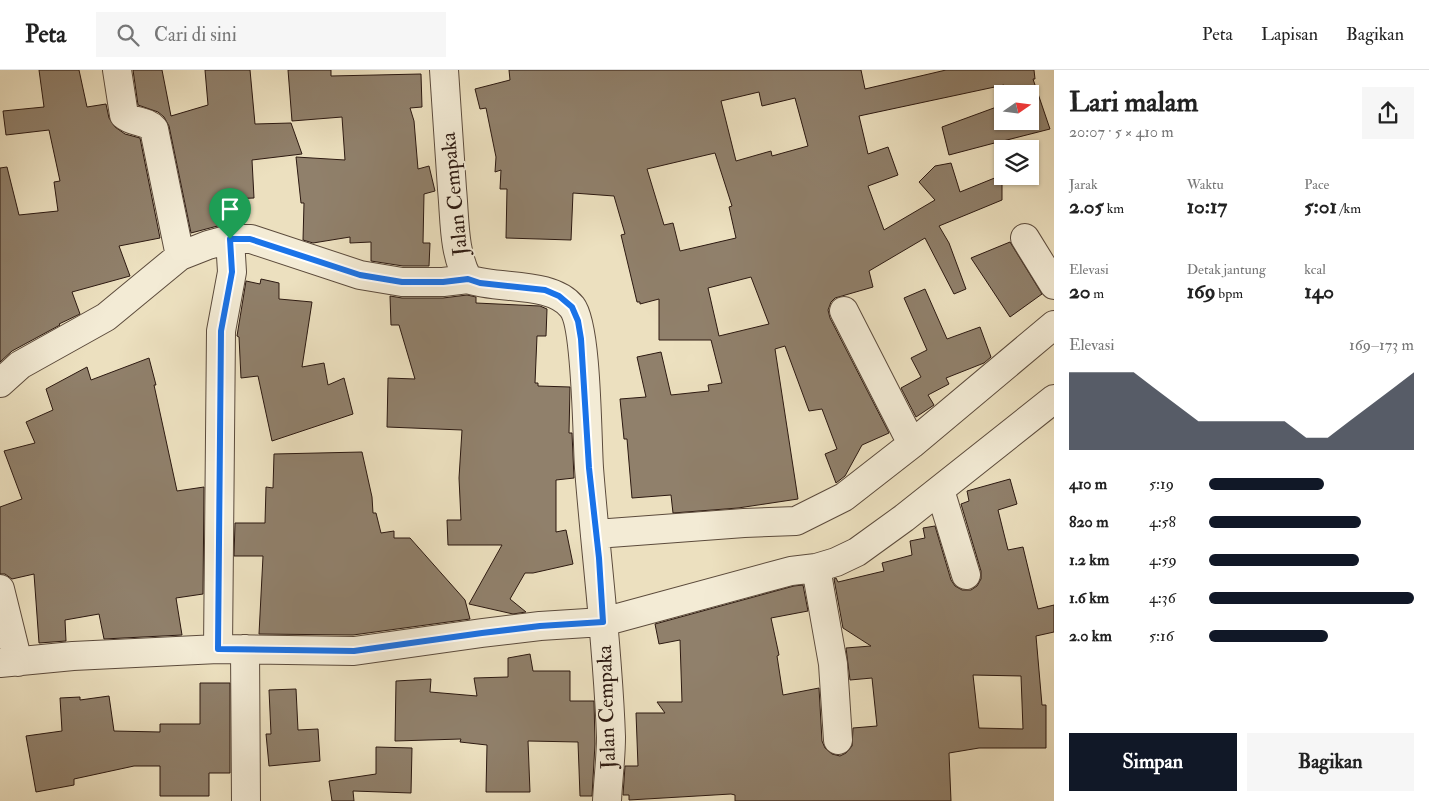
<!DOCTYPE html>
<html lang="id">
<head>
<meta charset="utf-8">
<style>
	body { margin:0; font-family:"IM FELL Double Pica",serif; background:#f6f6f6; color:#222; height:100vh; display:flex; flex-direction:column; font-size:19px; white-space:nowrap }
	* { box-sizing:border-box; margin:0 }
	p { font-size:16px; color:#767676 }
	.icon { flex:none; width:28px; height:28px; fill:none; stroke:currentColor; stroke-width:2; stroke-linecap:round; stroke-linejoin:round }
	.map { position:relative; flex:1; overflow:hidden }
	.details { display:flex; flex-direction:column; background:#fff; width:375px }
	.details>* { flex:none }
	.needle { width:32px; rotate:76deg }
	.controls { position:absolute; left:994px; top:15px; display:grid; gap:10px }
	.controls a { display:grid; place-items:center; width:45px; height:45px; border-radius:0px; background:#fff; box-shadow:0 1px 4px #0004; font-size:25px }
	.pin { position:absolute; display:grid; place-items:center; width:42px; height:42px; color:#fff; margin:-51px -21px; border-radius:50% 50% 50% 0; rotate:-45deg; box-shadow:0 0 5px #0007 }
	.pin .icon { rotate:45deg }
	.round { display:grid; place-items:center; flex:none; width:52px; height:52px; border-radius:0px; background:#f6f6f6 }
	.overview { display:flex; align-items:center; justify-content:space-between; height:85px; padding:0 15px }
	h1 { font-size:28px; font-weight:700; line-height:38px }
	.metrics { display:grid; grid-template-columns:repeat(3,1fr); gap:8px; height:85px; padding:5px 15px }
	.metrics div { display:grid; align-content:center }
	.metrics b { font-size:21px; font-weight:700 }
	.metrics small { font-size:14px; font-weight:400 }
	.metrics p { font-size:14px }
	.chart { height:140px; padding:10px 15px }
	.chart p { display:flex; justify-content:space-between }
	.chart svg { width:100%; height:90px; margin-top:5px; fill:#111827; opacity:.7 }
	.action { display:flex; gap:10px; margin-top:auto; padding:10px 15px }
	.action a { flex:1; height:58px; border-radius:0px; background:#111827; color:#fff; font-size:20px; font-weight:700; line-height:58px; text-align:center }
	.action a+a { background:#f6f6f6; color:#222 }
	ul { padding:0 15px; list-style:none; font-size:16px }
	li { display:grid; grid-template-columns:80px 60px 1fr; align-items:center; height:38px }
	li i { height:12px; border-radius:6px; background:#111827 }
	header { display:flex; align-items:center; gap:30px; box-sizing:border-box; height:70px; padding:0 25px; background:#fff; border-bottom:1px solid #e0e0e0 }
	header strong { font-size:24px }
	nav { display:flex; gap:28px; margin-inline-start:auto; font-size:18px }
	.search { width:350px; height:45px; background:#f6f6f6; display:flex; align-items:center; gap:12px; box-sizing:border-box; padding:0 18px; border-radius:0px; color:#767676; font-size:19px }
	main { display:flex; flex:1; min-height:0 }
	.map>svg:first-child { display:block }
</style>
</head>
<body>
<header>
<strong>Peta</strong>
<div class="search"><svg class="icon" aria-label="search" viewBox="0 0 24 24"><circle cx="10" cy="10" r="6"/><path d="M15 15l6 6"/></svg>Cari di sini</div>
<nav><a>Peta</a><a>Lapisan</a><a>Bagikan</a></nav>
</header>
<main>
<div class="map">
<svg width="1054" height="731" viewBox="0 0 1054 731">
	<rect width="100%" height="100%" fill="#ece0bf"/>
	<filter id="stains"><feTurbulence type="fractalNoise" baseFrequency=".004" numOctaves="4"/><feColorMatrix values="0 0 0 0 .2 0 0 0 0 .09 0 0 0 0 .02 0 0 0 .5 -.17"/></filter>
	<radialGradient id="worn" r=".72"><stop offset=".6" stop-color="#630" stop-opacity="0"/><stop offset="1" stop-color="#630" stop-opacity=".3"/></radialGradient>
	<path fill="#90806b" stroke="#2c1911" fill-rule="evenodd" d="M39,0H79L87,37L106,34L109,48L115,57L125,64L140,68L160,168L119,176L130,206L72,222L80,244L59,254L60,255L12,281L0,292V98L7,97L19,145L58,141L54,112L60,111L49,60L6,65L3,41L44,37Z
		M133,0H162L171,46L208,35L205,0H250L255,54L291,53L302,84L252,90L254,128L227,129L229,153L191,163L169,56L164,47L158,42L138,35Z
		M288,0H331V6L421,4L422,37L410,38L414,51L418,99L429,96L435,121L424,124L423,173H430L429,196H403L371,191V172L350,173V167L313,173L303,170L304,133H301L296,87L345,90L342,47L292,51Z
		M509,0H861L865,19L946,0H1034L1035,9H1033L1050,59L1003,71L1002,70V71L949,85L942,57L1002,35V51H1030V24H1007L1004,15L859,46L868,84L888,77L898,105L868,116L884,160L935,130L919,112L935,96L951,93L960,122L1002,105V130L939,156L949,173L966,219L954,224L925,168L869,201L873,217L835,228L831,232L828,240L830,248L889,363L862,375L845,406L836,413L825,384L837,379L822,339L809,341L785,276L775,279L798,429L738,438L673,443L671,425L632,428L627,369H624L620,329L646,327L637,287L661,282L671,325L709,321L708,315L722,313L711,270H659V229L640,234V232H637L621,165L625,164L614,126L573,123L571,170L506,168L507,119H500L501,100L495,102L496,87L486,38L480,39L475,19L510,10ZM759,22L762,36L795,28L808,76L772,86L771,81L736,91L721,31ZM715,83L732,136L729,137L736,168L680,181L673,153L664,155L647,99ZM751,207L769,254L719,266L708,218Z
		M1010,172L1042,224L1010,247L971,188Z
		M261,209L279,213V229L312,232L302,297L324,293L328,315L344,308L353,344L272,371L258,306L241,308L239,267L237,266L246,211L260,214Z
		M925,219L947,269L980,257L991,287L984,293L946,308L949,314L928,325L934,335L916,347L901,318L921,307L911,288L927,280L904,228Z
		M467,225L476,227V233L540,236L547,239L546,266H537L535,313H538V316L570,317L569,363H572L574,408L556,410V462L566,460L573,494L533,503H525L510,529L526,542L513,544L469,534L502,475H448L447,450H461L459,408L462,360L387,357L388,308L415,309L399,255H391L390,226L402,228H443Z
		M149,288L156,315H154L177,421L204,417L203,524L176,528L182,565L104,569L99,544L65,550L66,571L39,573L34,504L12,509L5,504H0V437L22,429L4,381L35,373L26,352L53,340L46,319L87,297L91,310Z
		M362,382L372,427L373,443H376L381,463L394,461V468H410L465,530L470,549L353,565L259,564L263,486H234L235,453H265L266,417L273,418L274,384Z
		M1010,409L1017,434L998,440L1008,480L1023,477L1038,539L1054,535V562L1036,566L1042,635H1046V678H979L949,683L951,731H735V725L731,724L629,730V725H623L625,696H638L636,643H665L657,632H682L680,570L659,574L655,554L794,516L803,515L808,541L771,548L779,585L777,586L783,625L819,618L822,671L825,678L832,684L840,686L846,683L852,676L853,658L877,656L872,608L850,610L846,578L871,576L843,558L834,509L836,508L838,512L884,501L882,493L912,485L910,471L925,468L923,458L935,456L951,510L955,516L962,520H971L977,516L981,509V501L961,434L969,431L967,421ZM973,605L1021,606L1023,659L979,658Z
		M530,584L533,601H570V631H594L595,674L592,726H580L578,672L528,671L530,722H486L487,675L460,672L461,669L395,671L396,611L431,609L430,622L477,626L474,608L508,607V588Z
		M200,613H230V703H209V726H160V696H134L74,709V715L36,722L26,666L62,661L60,628L80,627V630L109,626L114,661L160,662V654H200Z
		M296,619L298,660L318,659L320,691L269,696L266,664H271L269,620Z
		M376,677L412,678L411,723L353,721L354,731H332L329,711L376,704Z"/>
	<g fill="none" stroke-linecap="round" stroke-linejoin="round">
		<defs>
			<path id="minor" d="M117,0L124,45C133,53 146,50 154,59L180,186
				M444,0C447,40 449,79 452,119C455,149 453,182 468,209C499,220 551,211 572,237C587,256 587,368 589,398C596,488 608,577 611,667C611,688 608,710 607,731
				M1025,168L1054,215
				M844,241L912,374
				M0,313L20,295L106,247L180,186L208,175L230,169H251L360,205L402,212H443L468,209
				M940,420L966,505
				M596,464L744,453L796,451L844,427L912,374L1054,255
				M816,498L833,594L838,670
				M0,519L18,592
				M218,579L221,261L232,202L230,169
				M245,579L246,731
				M0,593L73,586L218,579L354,581L482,563L540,556L603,552L791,501L816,498L836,492L857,482L904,448L1054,329"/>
		</defs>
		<use href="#minor" stroke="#5c4b3c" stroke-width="30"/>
		<use href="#minor" stroke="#f3ebd5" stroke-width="28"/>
	</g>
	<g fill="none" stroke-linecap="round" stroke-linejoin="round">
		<defs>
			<path id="route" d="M230,169H250L360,205L402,212H443L468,209L480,213L545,220L559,226L572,237L578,251L581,269L589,398L599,488L603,552L540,556L482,563L354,581L218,579L221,261L232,202Z"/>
		</defs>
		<use href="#route" stroke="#fff" stroke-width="10"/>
		<use href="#route" stroke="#1a73e8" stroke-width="6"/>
	</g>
	<g text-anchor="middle" stroke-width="4" stroke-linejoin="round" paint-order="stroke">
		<g font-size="21" fill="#2c1911" stroke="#f3ebd5">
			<text transform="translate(454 124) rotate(-96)" y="7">Jalan Cempaka</text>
			<text transform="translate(606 637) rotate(-92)" y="7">Jalan Cempaka</text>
		</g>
	</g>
	<rect width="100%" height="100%" filter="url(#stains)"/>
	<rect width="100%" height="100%" fill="url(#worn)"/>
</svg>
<div class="controls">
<a><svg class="needle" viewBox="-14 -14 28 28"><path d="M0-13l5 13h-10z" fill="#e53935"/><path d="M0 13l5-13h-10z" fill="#767676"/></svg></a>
<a><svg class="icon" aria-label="layers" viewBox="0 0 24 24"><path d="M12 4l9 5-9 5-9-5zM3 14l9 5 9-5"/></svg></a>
</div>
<div class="pin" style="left:230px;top:169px;background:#1e9e55"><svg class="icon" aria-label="arrive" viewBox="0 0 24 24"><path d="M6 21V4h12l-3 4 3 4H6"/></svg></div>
</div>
<section class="details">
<div class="overview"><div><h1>Lari malam</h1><p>20:07 · 5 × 410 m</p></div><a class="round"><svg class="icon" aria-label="share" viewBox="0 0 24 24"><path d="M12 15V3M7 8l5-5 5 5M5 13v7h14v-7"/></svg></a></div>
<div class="metrics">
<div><p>Jarak</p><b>2.05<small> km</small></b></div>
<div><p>Waktu</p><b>10:17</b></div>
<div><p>Pace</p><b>5:01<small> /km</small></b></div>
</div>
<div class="metrics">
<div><p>Elevasi</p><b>20<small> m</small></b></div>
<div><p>Detak jantung</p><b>169<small> bpm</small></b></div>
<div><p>kcal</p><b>140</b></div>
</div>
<div class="chart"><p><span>Elevasi</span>169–173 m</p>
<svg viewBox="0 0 160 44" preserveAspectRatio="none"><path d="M0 44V6L10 6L20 6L30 6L40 14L50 22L60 30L70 30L80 30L90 30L100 30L110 38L120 38L130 30L140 22L150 14L160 6V44z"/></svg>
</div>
<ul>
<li><b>410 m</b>5:19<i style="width:56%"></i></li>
<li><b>820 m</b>4:58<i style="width:74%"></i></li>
<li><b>1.2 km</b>4:59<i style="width:73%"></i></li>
<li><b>1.6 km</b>4:36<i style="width:100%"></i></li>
<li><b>2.0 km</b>5:16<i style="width:58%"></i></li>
</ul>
<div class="action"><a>Simpan</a><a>Bagikan</a></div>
</section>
</main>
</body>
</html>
